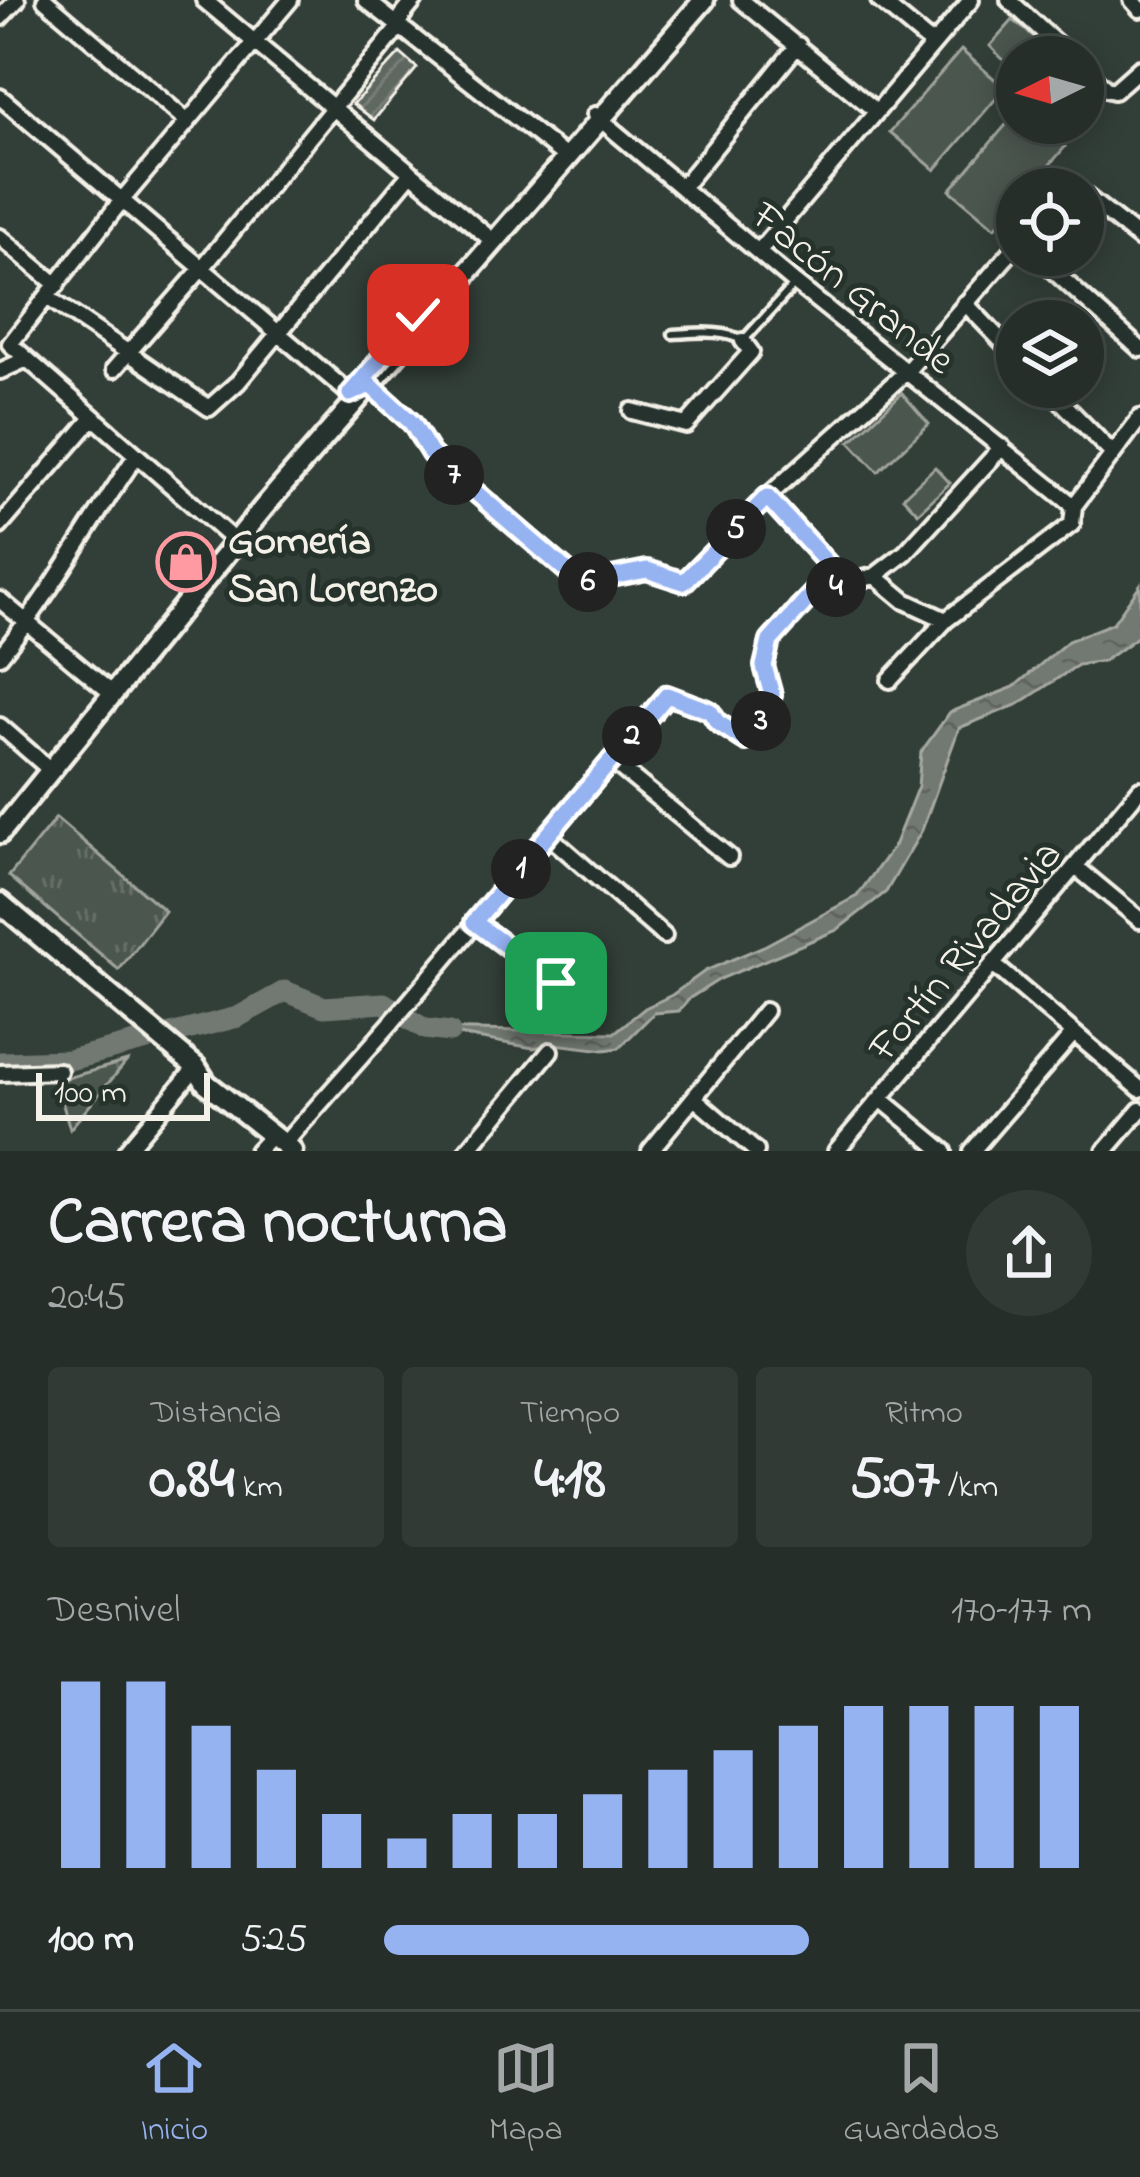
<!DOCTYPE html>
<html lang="es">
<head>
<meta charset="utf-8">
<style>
	body { margin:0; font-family:"Indie Flower",sans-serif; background:#323a36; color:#f1f3f6; height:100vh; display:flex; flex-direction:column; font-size:45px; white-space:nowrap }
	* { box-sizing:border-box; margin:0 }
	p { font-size:39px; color:#a4a8a8 }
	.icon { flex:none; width:66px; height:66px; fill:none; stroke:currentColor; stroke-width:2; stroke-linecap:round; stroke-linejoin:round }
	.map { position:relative; height:1151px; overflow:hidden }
	.details { display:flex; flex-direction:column; background:#262e2a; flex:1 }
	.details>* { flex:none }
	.needle { width:78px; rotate:265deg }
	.fabs { position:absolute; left:996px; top:36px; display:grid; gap:24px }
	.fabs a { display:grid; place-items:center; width:108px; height:108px; border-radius:50%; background:#262e2a; box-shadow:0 6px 30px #0003,0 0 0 3px #424a47; font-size:60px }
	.scale { position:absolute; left:36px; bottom:30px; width:174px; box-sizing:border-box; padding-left:12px; border:6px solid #f4f1e8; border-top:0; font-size:33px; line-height:42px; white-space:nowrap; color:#f4f1e8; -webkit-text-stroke:9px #26332d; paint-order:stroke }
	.pin { position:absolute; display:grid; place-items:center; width:102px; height:102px; color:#fff; margin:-51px; border-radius:24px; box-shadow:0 6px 18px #0006 }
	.km { position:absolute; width:60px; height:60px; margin:-30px; border-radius:50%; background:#222; color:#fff; font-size:33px; line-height:60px; text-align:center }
	.round { display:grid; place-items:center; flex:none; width:126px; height:126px; border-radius:63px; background:#323a36 }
	.summary { display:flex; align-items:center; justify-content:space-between; height:204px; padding:0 48px }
	h1 { font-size:66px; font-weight:800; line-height:90px }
	.stats { display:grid; grid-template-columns:repeat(3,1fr); gap:18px; height:204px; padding:12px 48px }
	.stats div { display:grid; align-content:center; border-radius:12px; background:#323a36; text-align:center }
	.stats b { font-size:60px; font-weight:800 }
	.stats small { font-size:33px; font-weight:400 }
	.stats p { font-size:33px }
	.chart { height:336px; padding:24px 48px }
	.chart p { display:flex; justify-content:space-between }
	.chart svg { width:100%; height:216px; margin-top:12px; stroke:#95b2f1; stroke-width:6 }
	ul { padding:0 48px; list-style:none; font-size:39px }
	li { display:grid; grid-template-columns:192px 144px 1fr; align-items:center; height:90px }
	li i { height:30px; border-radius:15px; background:#95b2f1 }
	.dock { display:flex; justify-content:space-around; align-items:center; height:168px; border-top:3px solid #424a47; background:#262e2a; font-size:33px; color:#a4a8a8 }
	.dock a { display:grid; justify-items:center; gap:6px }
	.dock .current { color:#95b2f1 }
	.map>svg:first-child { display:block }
</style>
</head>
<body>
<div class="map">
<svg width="1140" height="1151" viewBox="0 0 1140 1151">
	<defs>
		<pattern id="park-tufts" width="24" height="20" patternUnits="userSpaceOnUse" patternTransform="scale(3)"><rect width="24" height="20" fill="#4c564f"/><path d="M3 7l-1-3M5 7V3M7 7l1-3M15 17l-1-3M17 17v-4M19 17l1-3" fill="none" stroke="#666f68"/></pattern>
		<pattern id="water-ripples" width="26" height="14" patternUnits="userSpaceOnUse" patternTransform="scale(3)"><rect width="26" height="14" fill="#727972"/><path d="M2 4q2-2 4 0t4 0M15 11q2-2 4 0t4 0" fill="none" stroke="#60635e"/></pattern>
		<pattern id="building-hatch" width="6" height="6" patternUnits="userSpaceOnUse" patternTransform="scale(3)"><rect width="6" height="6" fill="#5f6861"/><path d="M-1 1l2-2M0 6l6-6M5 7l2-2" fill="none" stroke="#777e78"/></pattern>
	</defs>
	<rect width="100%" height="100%" fill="#323e38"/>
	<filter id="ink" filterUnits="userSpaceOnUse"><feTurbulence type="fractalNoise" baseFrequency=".00833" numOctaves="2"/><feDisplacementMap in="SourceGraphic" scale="24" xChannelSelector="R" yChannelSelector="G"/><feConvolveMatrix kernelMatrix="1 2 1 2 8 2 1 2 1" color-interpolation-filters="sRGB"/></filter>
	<g filter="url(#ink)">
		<path fill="#4c564f" stroke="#a0a49c" stroke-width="3" d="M1013,20L1037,39L1011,68L990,46Z
			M961,50L1005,88L935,170L890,132Z
			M1017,112V123H1038L1065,147L1029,189H1017V203L995,228L950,190Z
			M902,393L929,424L878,472L850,442Z
			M935,467L950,483L918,513L903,497Z"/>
		<path fill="url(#park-tufts)" stroke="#a0a49c" stroke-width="3" d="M56,818L165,911L119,970L9,876Z
			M127,1061L70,1129L56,1081Z"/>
		<path fill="url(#water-ripples)" stroke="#a6a9a1" stroke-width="3" d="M1140,585V635L1104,661L1078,665L1019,704L959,728L922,830L886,892L837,930L720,979L690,998L679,1011L654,1013L619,1048L604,1050L555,1044L533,1048L425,1029L614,1033L645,1008L672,995L705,971L764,946L857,896L894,846L918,786L921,752L950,712L1014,687L1068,641L1113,623Z"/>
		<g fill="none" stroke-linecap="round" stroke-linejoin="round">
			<path stroke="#727972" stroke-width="21" d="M171,1034L238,1017L285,991L324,1007L384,1003L425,1029L450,1032
				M0,1062L69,1060L147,1040"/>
		</g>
		<path fill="url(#building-hatch)" stroke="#f4f1e8" stroke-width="3" d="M400,53L417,68L374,120L353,104Z"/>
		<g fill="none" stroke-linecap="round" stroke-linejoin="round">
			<defs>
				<path id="service" d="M673,334C695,333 724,329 743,341L793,286"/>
				<path id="minor" d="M45,0L188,122
					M204,0L493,241
					M366,0L566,157
					M741,0L876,111
					M879,0L932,44
					M1009,0L1071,57
					M1132,0L1140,9
					M0,18L17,0
					M1083,68L1106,89L1114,91L1140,68
					M0,97L350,394L370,385L412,423L431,454L582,583L647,570L684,582L767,497L906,372L1017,245
					M595,115L795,283L1074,506
					M683,186L798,45
					M1064,189L1069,183L1077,189
					M1083,194L1140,239
					M0,237L57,285
					M759,251L971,0
					M1036,255L1140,349
					M47,297L209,408L238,382L411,173
					M965,303L1017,357
					M114,369L203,267L400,26L402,16L415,0
					M0,371L27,359
					M1047,387L1112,453
					M632,411L686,425L751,352L743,341
					M767,497L847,585
					M0,526L92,419
					M231,538L10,344L122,200L290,0
					M875,576L905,601L946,620
					M0,600L108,690L118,689
					M0,656C51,594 90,522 136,456
					M890,680L946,620L1072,524L1074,506L1140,418
					M0,726L47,767
					M611,760L729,857
					M549,836L664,936
					M1076,867L1140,920
					M474,922L557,983
					M994,965L1140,1089
					M0,1073L59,1071
					M694,1098L756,1151
					M881,1099L944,1151
					M284,1144L392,1022L667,695L710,711L717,722L746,741L758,730L772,695L764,666L770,641L798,607L815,591L875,576L905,553L1002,447
					M126,1151L196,1067
					M257,1151L270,1137
					M467,1151L550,1051
					M650,1151L765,1011
					M836,1151L1140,789
					M972,1151L1073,1034
					M1105,1151L1140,1110"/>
				<path id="secondary" d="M0,833L264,507L704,0
					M0,903L196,1067L206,1083L292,1151"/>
			</defs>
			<use href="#service" stroke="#f4f1e8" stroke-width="15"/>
			<use href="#minor" stroke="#f4f1e8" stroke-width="22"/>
			<use href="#secondary" stroke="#f4f1e8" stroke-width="27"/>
			<use href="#service" stroke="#26332d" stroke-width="6"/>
			<use href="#minor" stroke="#26332d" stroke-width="14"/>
			<use href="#secondary" stroke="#26332d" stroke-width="18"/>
		</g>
	</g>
	<g fill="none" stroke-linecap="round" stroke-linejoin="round" filter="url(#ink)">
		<defs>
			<path id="route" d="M418,315L350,394L370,385L412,423L431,454L581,583L647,570L684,582L767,497L847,585L815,591L770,641L764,666L772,695L758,730L746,741L717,722L710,711L667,695L474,922L556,983"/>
		</defs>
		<use href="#route" stroke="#fff" stroke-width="24"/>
		<use href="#route" stroke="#95b2f1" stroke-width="15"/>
	</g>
	<defs>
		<symbol id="shop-ring" viewBox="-11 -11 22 22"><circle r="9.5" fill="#26332d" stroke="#ff9aa2" stroke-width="1.5"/><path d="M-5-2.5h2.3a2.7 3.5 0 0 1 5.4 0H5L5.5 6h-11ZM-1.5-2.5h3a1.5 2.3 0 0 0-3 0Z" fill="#ff9aa2"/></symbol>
	</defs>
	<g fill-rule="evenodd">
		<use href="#shop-ring" x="153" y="529" width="66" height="66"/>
	</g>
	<g text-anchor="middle" stroke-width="10" stroke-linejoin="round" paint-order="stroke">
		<g font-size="42" fill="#f4f1e8" stroke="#26332d">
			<text transform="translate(855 286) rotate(39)" y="15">Facón Grande</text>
			<text transform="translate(963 949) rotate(-50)" y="15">Fortín Rivadavia</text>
		</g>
		<g font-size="42" font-weight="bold" fill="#f4f1e8" stroke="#26332d" text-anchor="start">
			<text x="228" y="553">Gomería<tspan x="228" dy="48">San Lorenzo</tspan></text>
		</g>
	</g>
</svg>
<div class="fabs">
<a><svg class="needle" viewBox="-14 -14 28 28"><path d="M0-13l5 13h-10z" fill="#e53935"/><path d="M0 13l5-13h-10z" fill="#a4a8a8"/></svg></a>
<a><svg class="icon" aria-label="locate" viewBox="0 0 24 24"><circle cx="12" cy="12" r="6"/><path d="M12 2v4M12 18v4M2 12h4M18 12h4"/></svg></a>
<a><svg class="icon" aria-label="layers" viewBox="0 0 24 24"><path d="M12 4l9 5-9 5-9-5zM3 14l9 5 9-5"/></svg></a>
</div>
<div class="scale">100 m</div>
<div class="pin" style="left:556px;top:983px;background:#1e9e55"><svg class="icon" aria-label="arrive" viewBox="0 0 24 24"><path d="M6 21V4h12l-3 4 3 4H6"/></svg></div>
<div class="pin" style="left:418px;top:315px;background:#d93025"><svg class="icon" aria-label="check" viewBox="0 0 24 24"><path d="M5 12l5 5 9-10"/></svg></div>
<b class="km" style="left:521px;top:869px">1</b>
<b class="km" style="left:632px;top:736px">2</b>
<b class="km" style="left:761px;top:721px">3</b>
<b class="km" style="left:836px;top:587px">4</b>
<b class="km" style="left:736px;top:529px">5</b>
<b class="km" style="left:588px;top:582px">6</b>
<b class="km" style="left:454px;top:475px">7</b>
</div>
<section class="details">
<div class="summary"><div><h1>Carrera nocturna</h1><p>20:45</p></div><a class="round"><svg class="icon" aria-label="share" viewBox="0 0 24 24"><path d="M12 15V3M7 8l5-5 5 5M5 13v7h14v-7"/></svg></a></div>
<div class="stats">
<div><p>Distancia</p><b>0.84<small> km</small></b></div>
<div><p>Tiempo</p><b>4:18</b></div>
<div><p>Ritmo</p><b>5:07<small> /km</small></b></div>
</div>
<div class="chart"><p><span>Desnivel</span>170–177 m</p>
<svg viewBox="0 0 160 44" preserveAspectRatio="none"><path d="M5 44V6M15 44V6M25 44V15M35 44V24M45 44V33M55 44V38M65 44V33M75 44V33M85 44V29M95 44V24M105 44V20M115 44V15M125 44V11M135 44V11M145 44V11M155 44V11"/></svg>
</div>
<ul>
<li><b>100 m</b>5:25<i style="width:60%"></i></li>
</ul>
</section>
<nav class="dock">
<a class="current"><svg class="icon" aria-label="home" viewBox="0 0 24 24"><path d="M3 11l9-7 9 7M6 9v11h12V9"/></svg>Inicio</a>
<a><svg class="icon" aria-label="map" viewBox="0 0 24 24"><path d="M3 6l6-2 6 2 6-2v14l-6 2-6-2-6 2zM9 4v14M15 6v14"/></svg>Mapa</a>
<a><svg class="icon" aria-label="saved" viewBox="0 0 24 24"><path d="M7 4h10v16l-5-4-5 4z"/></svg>Guardados</a>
</nav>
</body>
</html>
